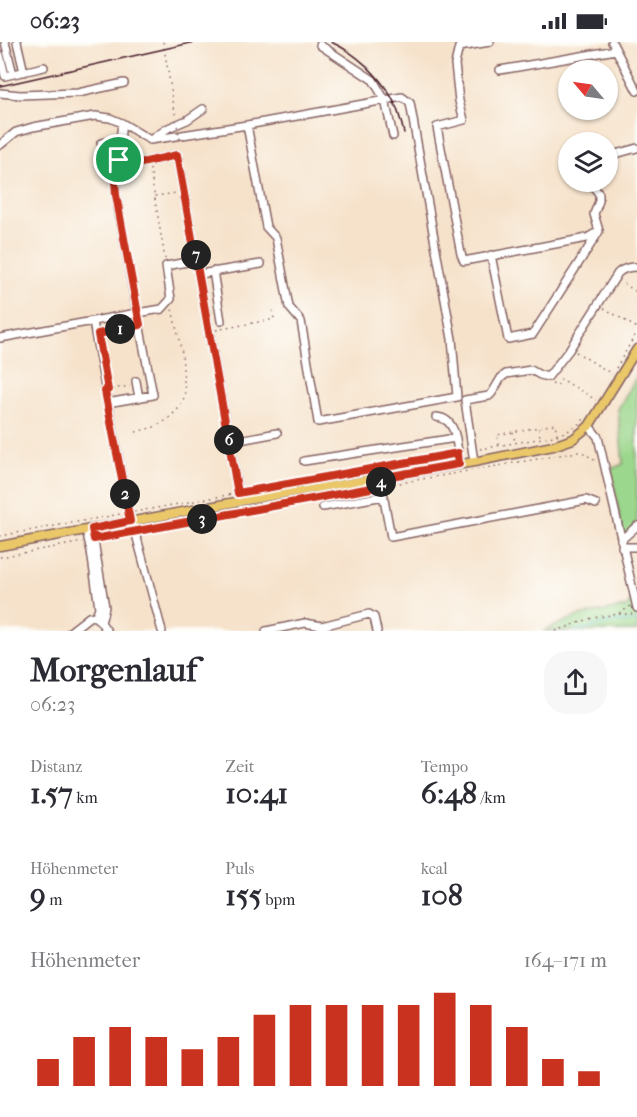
<!DOCTYPE html>
<html lang="de">
<head>
<meta charset="utf-8">
<style>
	body { margin:0; font-family:"IM FELL French Canon",serif; background:#f7f7f7; color:#2b2b33; height:100vh; display:flex; flex-direction:column; font-size:22px; white-space:nowrap }
	* { box-sizing:border-box; margin:0 }
	p { font-size:20px; color:#7c7c81 }
	.icon { flex:none; width:33px; height:33px; fill:none; stroke:currentColor; stroke-width:2; stroke-linecap:round; stroke-linejoin:round }
	.map { position:relative; height:589px; overflow:hidden }
	.sheet { display:flex; flex-direction:column; background:#fff; flex:1 }
	.sheet>* { flex:none }
	.needle { width:39px; rotate:299deg }
	.fabs { position:absolute; left:558px; top:18px; display:grid; gap:12px }
	.fabs a { display:grid; place-items:center; width:60px; height:60px; border-radius:50%; background:#fff; box-shadow:0 2px 4px #0004; font-size:30px }
	.pin { position:absolute; display:grid; place-items:center; width:51px; height:51px; color:#fff; margin:-26px; border:3px solid #fff; border-radius:50%; box-shadow:0 2px 6px #0007 }
	.km { position:absolute; width:30px; height:30px; margin:-15px; border-radius:50%; background:#222; color:#fff; font-size:16px; line-height:30px; text-align:center }
	.round { display:grid; place-items:center; flex:none; width:63px; height:63px; border-radius:24px; background:#f7f7f7 }
	.headline { display:flex; align-items:center; justify-content:space-between; height:102px; padding:0 30px }
	h1 { font-size:33px; font-weight:800; line-height:45px }
	.figures { display:grid; grid-template-columns:repeat(3,1fr); gap:9px; height:102px; padding:6px 30px }
	.figures div { display:grid; align-content:center }
	.figures b { font-size:30px; font-weight:800 }
	.figures small { font-size:16px; font-weight:400 }
	.figures p { font-size:16px }
	.chart { height:168px; padding:12px 30px }
	.chart p { display:flex; justify-content:space-between }
	.chart svg { width:100%; height:108px; margin-top:6px; stroke:#c8321e; stroke-width:6 }
	.status { display:flex; justify-content:space-between; align-items:center; height:42px; padding:0 30px; background:#fff; direction:ltr }
	.status svg { height:16px; fill:currentColor }
	.map>svg:first-child { display:block }
</style>
</head>
<body>
<div class="status"><b>06:23</b><svg viewBox="0 0 49 12"><path d="M0 12V9h3v3zM5 12V6h3v6zM10 12V3h3v9zM15 12V0h3v12zM26 1h20v11H26zM47 4h2v5h-2z"/></svg></div>
<div class="map">
<svg width="637" height="589" viewBox="0 0 637 589">
	<rect width="100%" height="100%" fill="#fdfcf7"/>
	<filter id="ink" filterUnits="userSpaceOnUse"><feTurbulence type="fractalNoise" baseFrequency=".0167" numOctaves="2"/><feDisplacementMap in="SourceGraphic" scale="12" xChannelSelector="R" yChannelSelector="G"/><feConvolveMatrix kernelMatrix="1 2 1 2 8 2 1 2 1" color-interpolation-filters="sRGB"/></filter>
	<filter id="wash" filterUnits="userSpaceOnUse"><feTurbulence type="fractalNoise" baseFrequency=".008" numOctaves="4" result="noise"/><feDisplacementMap in="SourceGraphic" scale="24" xChannelSelector="R" yChannelSelector="G"/><feGaussianBlur stdDeviation="1.35" result="paint"/><feColorMatrix in="noise" values="0 0 0 0 0 0 0 0 0 0 0 0 0 0 0 0 0 1.4 0 .05"/><feComposite in="paint" operator="in"/></filter>
	<g filter="url(#wash)">
		<rect width="100%" height="100%" fill="#f6e2cb"/>
		<path fill="#9bd78c" stroke="#727b5c" stroke-width="1.5" d="M637,334V483L623,495L611,427L623,422L618,367Z
			M637,551V589H543L578,574L626,565Z"/>
		<g fill="none" stroke-linecap="round" stroke-linejoin="round">
			<path stroke="#5dc0db" stroke-width="1.5" d="M575,589L614,580L637,579"/>
		</g>
	</g>
	<g filter="url(#ink)">
		<g fill="none" stroke-linecap="round" stroke-linejoin="round">
			<defs>
				<path id="minor" d="M5,0L13,32
					M17,0L24,30
					M490,0L459,5L455,22L459,59L464,78L437,85L461,212L464,219L587,196L599,189L594,172L599,159V152L590,140
					M612,0L637,49
					M320,3L373,38L385,58L393,94
					M0,13L5,34L44,25
					M500,28L616,8
					M0,51L20,53L78,51L124,41
					M152,97L168,86L187,78L203,67
					M101,101L119,98
					M0,103L16,90L33,85L95,74L110,76L122,81L150,98L247,83L402,55L410,61L452,297L457,355L318,380L301,279L289,265L276,196L266,185L247,83
					M608,114L637,106
					M119,119L137,122L177,113L240,460
					M491,213L508,297L533,292L598,191
					M213,229L221,279
					M200,232L261,222
					M93,280L130,479
					M0,296L137,271L116,153C115,139 117,132 119,119C120,107 120,94 122,81
					M136,339L139,356
					M107,361L153,353L137,271L162,267L171,257L166,224L187,220
					M436,375C458,376 457,405 459,422
					M589,384L598,395L637,566
					M229,400L277,391
					M304,419L456,396
					M474,420L465,358L489,354L492,351L501,336L506,332L531,328L540,333L548,335L569,308L618,231C624,226 629,225 637,225
					M380,436L391,495L586,458L596,462
					M323,465L384,454
					M134,479L137,496L162,589
					M92,487L105,565L101,581
					M86,488L91,509L99,566L95,575
					M621,498L637,484
					M622,505H637
					M71,589L89,575L94,574L100,579L107,589
					M266,589L305,581L322,584L369,572L374,575L377,589"/>
				<path id="major" d="M0,504L252,457L474,420L553,404L573,397L589,384L637,307"/>
			</defs>
			<use href="#minor" stroke="#866363" stroke-width="10"/>
			<use href="#major" stroke="#866363" stroke-width="11"/>
			<path stroke="#866363" stroke-width="1.5" stroke-dasharray="1.5 4.5" stroke-linecap="butt" d="M163,0L176,76
				M150,127L165,217
				M155,154L177,151
				M624,242L637,250
				M604,266L637,286
				M216,288L274,277L272,265
				M102,291L132,285
				M576,310L612,332
				M616,326L637,290
				M552,342L557,344L561,337L596,358
				M112,347L130,344
				M539,386L540,396
				M136,390L154,385L167,378L179,366L185,354L182,311L172,267
				M513,390L515,400
				M499,403L497,393L555,382L557,392
				M480,407L554,394L570,388L580,381L585,376
				M388,443L577,410L584,411L597,420
				M244,450L451,412
				M134,470L233,452
				M143,488L375,446
				M0,494L121,472
				M99,497L130,491
				M0,515L83,500
				M619,572H632
				M556,589L592,576L618,572L631,564"/>
			<use href="#minor" stroke="#fff" stroke-width="7"/>
			<use href="#major" stroke="#eac769" stroke-width="8"/>
			<path stroke="#4a1f2b" stroke-width="1.5" d="M331,0C356,11 378,32 392,56C398,66 401,79 404,91
				M0,44L195,0"/>
			<path stroke="#866363" stroke-width="1.5" stroke-dasharray="1.5 4.5" stroke-linecap="butt" d="M176,78L180,98"/>
		</g>
	</g>
	<g fill="none" stroke-linecap="round" stroke-linejoin="round" filter="url(#ink)">
		<defs>
			<path id="route" d="M177,113L238,451L458,411L459,422L380,436L382,444L94,497L92,487L130,479L105,349L108,348L98,292L140,283L116,153L115,138L119,118L137,122Z"/>
		</defs>
		<use href="#route" stroke="#fff" stroke-width="12"/>
		<use href="#route" stroke="#c8321e" stroke-width="8"/>
	</g>
</svg>
<div class="fabs">
<a><svg class="needle" viewBox="-14 -14 28 28"><path d="M0-13l5 13h-10z" fill="#e53935"/><path d="M0 13l5-13h-10z" fill="#7c7c81"/></svg></a>
<a><svg class="icon" aria-label="layers" viewBox="0 0 24 24"><path d="M12 4l9 5-9 5-9-5zM3 14l9 5 9-5"/></svg></a>
</div>
<div class="pin" style="left:119px;top:118px;background:#1e9e55"><svg class="icon" aria-label="arrive" viewBox="0 0 24 24"><path d="M6 21V4h12l-3 4 3 4H6"/></svg></div>
<b class="km" style="left:120px;top:287px">1</b>
<b class="km" style="left:125px;top:452px">2</b>
<b class="km" style="left:202px;top:477px">3</b>
<b class="km" style="left:381px;top:440px">4</b>
<b class="km" style="left:229px;top:398px">6</b>
<b class="km" style="left:196px;top:213px">7</b>
</div>
<section class="sheet">
<div class="headline"><div><h1>Morgenlauf</h1><p>06:23</p></div><a class="round"><svg class="icon" aria-label="share" viewBox="0 0 24 24"><path d="M12 15V3M7 8l5-5 5 5M5 13v7h14v-7"/></svg></a></div>
<div class="figures">
<div><p>Distanz</p><b>1.57<small> km</small></b></div>
<div><p>Zeit</p><b>10:41</b></div>
<div><p>Tempo</p><b>6:48<small> /km</small></b></div>
</div>
<div class="figures">
<div><p>Höhenmeter</p><b>9<small> m</small></b></div>
<div><p>Puls</p><b>155<small> bpm</small></b></div>
<div><p>kcal</p><b>108</b></div>
</div>
<div class="chart"><p><span>Höhenmeter</span>164–171 m</p>
<svg viewBox="0 0 160 44" preserveAspectRatio="none"><path d="M5 44V33M15 44V24M25 44V20M35 44V24M45 44V29M55 44V24M65 44V15M75 44V11M85 44V11M95 44V11M105 44V11M115 44V6M125 44V11M135 44V20M145 44V33M155 44V38"/></svg>
</div>
</section>
</body>
</html>
